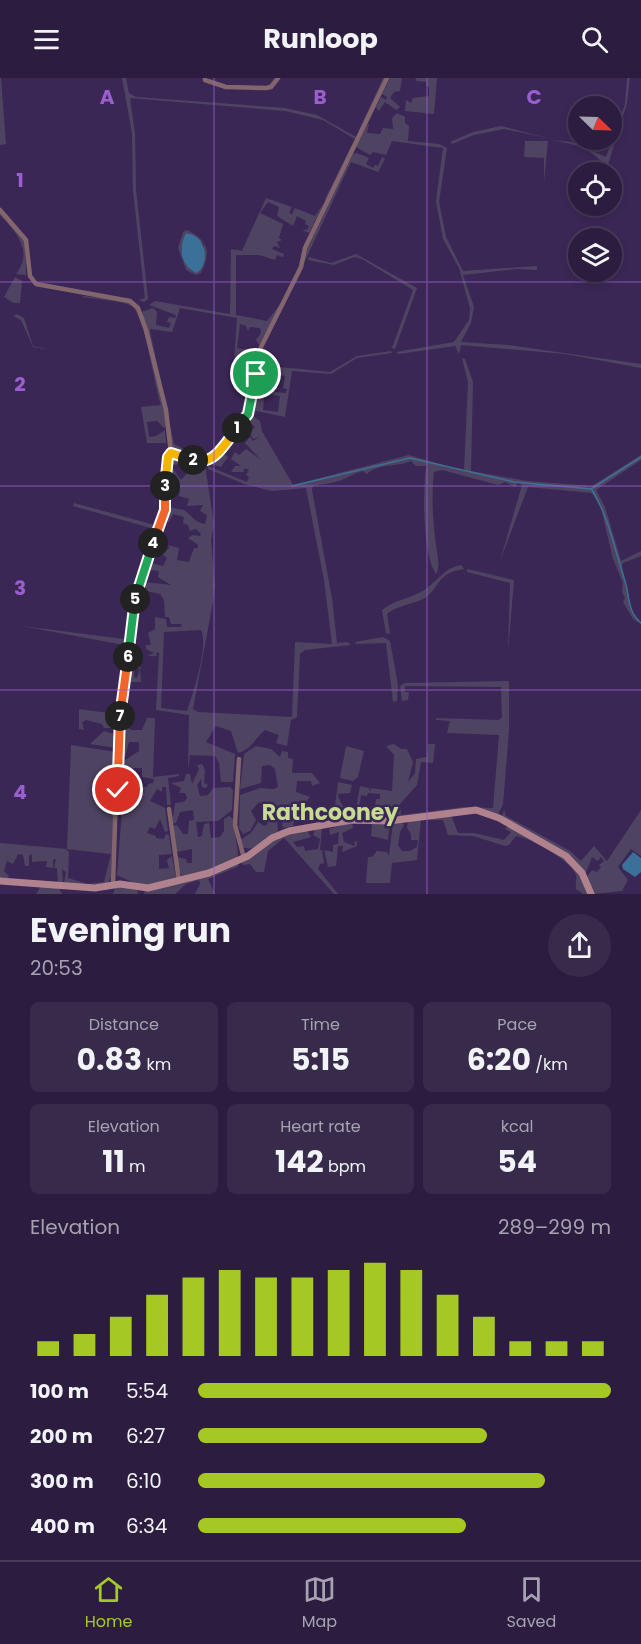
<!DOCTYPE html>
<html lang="en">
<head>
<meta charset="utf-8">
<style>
	body { margin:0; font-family:Poppins,sans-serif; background:#382a4b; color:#f1f3f6; height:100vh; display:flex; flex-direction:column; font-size:22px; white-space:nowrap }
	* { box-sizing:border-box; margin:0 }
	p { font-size:20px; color:#a6a2b1 }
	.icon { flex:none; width:33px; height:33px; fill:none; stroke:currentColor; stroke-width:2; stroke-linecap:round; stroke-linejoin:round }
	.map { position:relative; height:816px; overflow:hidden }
	.sheet { display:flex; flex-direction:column; background:#2c1d40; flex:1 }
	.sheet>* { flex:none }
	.needle { width:39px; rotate:113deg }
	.tools { position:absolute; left:568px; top:18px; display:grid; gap:12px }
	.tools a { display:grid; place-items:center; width:54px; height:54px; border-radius:50%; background:#2c1d40; box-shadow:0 3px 9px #0003,0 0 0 2px #483b59; font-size:30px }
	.pin { position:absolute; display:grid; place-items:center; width:51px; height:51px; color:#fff; margin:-26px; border:3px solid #fff; border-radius:50%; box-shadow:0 2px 6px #0007 }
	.km { position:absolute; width:30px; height:30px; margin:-15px; border-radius:50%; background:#222; color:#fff; font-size:16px; line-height:30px; text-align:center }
	.round { display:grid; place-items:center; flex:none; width:63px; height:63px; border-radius:32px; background:#382a4b }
	.head { display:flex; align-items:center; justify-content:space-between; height:102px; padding:0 30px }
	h1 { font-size:33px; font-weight:700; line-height:45px }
	.stats { display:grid; grid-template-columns:repeat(3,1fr); gap:9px; height:102px; padding:6px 30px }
	.stats div { display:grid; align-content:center; border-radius:9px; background:#382a4b; text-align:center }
	.stats b { font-size:30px; font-weight:700 }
	.stats small { font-size:16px; font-weight:400 }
	.stats p { font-size:16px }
	.chart { height:168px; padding:12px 30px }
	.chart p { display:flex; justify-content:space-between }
	.chart svg { width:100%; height:108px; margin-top:6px; stroke:#a6c822; stroke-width:6 }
	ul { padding:0 30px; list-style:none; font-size:20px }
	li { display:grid; grid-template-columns:96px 72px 1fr; align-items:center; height:45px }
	li i { height:15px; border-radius:8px; background:#a6c822 }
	header { display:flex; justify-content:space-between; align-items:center; height:78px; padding:0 30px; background:#2c1d40; font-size:27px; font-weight:700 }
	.menu { display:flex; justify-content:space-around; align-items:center; height:84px; border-top:2px solid #483b59; background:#2c1d40; font-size:16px; color:#a6a2b1 }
	.menu a { display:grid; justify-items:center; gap:3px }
	.menu .active { color:#a6c822 }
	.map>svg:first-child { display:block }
</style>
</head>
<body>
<header><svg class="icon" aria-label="menu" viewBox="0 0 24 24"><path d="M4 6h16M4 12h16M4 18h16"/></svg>Runloop<svg class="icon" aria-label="search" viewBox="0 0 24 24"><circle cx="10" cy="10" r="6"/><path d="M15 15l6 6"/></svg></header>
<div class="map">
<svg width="641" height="816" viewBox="0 0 641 816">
	<rect width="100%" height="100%" fill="#3b2756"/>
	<path fill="#4f4362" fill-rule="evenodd" d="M1,0L6,66L0,67V0Z
		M122,0H126L129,15L136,19L285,30L317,37L356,59L383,0H386L327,120L324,123L355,61L323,42L285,33L130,20L135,56L136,112L148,221L144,224L139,222L145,220L133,112L132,55Z
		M390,0H402L400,13L394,14L390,20L400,29L396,32L385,24L379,33L376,29L381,19L386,22L387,19L382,16Z
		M415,0H437L434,36L405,33L406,22L411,25L413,20L429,18V9L426,8V4L417,3Z
		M627,0H630L627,25L608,87L612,94H608C598,72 575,66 551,62L572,64L606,79L625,26Z
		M397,35L405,39V45L409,48L408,63L439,66L447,70L439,124L446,159L463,193L537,188V192L516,191L463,197L474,229L471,245L461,264L508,267L641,286V290L565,276L461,267L459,276L455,268L399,276L396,274L454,264L469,242L470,230L459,190L443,161L436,123L443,70L392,63L386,77L373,74L370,77L356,69L367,47L369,46L367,55L380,56L383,50L393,51L392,40Z
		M501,48L547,60L504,51L474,57L452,66L450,64L473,54Z
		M525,63H548L544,103V80L524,79Z
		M357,75L369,80L366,86L373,90L375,87L378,88L382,79L385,81L378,94L351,84C322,145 296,205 265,265L297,200L305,175L353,76Z
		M266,120L292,129L289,135L292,136L295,130L315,138L324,125L309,155L302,152H307L309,148L305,146L306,143L297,138L293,148L277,138L279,129L268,124L260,135L283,146L279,160L282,162L277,164L280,170L274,168L272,171L284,176L283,179L277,177L275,182L259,177H236V237L267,243L282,224L259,267L256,262L261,255L260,250L250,249L248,253L246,248L240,246L237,270L248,272L251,277L254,271H259L246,336L208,380C198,383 177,378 172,368C169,362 170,353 169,348L141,234L153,230L157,234L156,247L169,250L171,245L167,244L169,239L175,240L176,237L149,227L155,223L230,236L231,171L242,173ZM180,230L237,240L234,286L254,290L244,336L211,376L201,380L174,366L150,253V251L172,254Z
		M0,133L25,163L26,197L16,196C34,173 16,154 0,137Z
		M187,152C208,163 212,172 201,195L196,197L186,192L178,170L183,154ZM186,155H190L204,166V185L183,183L181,171Z
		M356,176L417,210L395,271L392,270L413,212L362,181L354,179L334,187L308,182L309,179L331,185Z
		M15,199L22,203L20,225H14L4,219Z
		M84,218C98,220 123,219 134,228C143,236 165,330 167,347L164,350L157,343L147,344L149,359L156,358L165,352L166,365H147L141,329L161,327C154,306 145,240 133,229C127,223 94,221 83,219L80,221Z
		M17,236L24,240L33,268L52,272L33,269L21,242L13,238Z
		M263,269L260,287L330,294L357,278L391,273L392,275L357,280L331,296L292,293L285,339L251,332L256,319L264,320L263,332L278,334L280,318L254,314L257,301L260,298L266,299L268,304L266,308L276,312L275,314L286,315L287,311L283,310L285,298L261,296L259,293Z
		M462,280L465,281L473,304L471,393L527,403L592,408L641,377V382L596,412L605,429L621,483L641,473V478L623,485L622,488L632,534L641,546L633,541L623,524L625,520L622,514L623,505L613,481L601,430L592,415L528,409L500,483L522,407L518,405L515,409L505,404L498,407L442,392L434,394C431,422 433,446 437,474C438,481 440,490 436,496C422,474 423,413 426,388H416L411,383C398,389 379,385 367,396L362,393C354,395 348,400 339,403C328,406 324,406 313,408L312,412L332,520L337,565L348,564L351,567L305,572L300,576L297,639L291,642L287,668L276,665L279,657L265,652C255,660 252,671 238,675L231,653L216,648L206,664L235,676L233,704H221L219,685L215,678L190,677L188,692L189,637L156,632L159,575H156L157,578H147L154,575L146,571V567H151L148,555L155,551V539L166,541L167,549H181L182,546H171L169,539H165L164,522L160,516L142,512L140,508L145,504L171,507L158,499L159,493L150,492L147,502L143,498L147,484L163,488L167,480L162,476L170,469L155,464L179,470L177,482L189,484L194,470H198V467L188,460L193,457L200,458L201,456L196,451L190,453L188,447L183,445L184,439L173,436L169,444L163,442L168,429L184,432C193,438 192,443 205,446L207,437L200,433L203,427L187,428L189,421L179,418L180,412H170L174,415L172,422L167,419L168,390L171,388L181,402L194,388L182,382L176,387L170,385L172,377L177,376L205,387L214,446L211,462L215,508L213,524L193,631L198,634L292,639L295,564L332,566L324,502L306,410L272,413L244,406L208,391V388L247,404L249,399L246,397L249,392L245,390L243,394H231L235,388H241L231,381L235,374L239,377L246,371L260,381L245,365L250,359L253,363L259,359L253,361L250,355L255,349L249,344L241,354L251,337L260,343L262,353L293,407L409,377L464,393L468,305ZM201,552C209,567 193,616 187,633L161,630L164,554Z
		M224,369L225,377L228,379L221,389L212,386Z
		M166,372L163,431L136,507L117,650H104L102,646L86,642L82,644L84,652L79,651V631L116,636L124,567L22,548L124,561L136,499L154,451L73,428L74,425L155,447L162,425Z
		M461,487L464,491C435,495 439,513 423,521C411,527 397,527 387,536L390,556L386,555L382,532C394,522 408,521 421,514C436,506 443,490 461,487Z
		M467,491L514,502L508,574L510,505L467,494Z
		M383,559L390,563L398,607L397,623L393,624L386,565L356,566L355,564Z
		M128,588H140L141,604H127L125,624L128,591H134V599L137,600L140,591Z
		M509,603V652L503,726L498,737L490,734L401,739L397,735L393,741L356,739L364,730L375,728L376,721H380V716L368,715L367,718L361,717L359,731L355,736L360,708L369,710L370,714L371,710L392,713L394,677L386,668L394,666L401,671H407L413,684L408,704L415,695L416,681L427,679L428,666H435L433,685L421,684L417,707L400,726L401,737L464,729L493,730L499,657L447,655L450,643L436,642V640L499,642L502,639L501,609L405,608V614H409L408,622L402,623L400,608L405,605Z
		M147,640H155L153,699L179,696V698L168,700L171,727H167L166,709H162V714L157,711L150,723L165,730L168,753L165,754L160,741L155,751L150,749L147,755L156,758V760L164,761L166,756L169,757L172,776L159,777V791L169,790L167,782L172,778L176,799L143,809L117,797L124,706L126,703L130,708L147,709L148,706L153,705L154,701L142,699V690H131L127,701L122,699L121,685L139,673V664H129L125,679L120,677L121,650L126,648L131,652H142Z
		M104,653L116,657V670L90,666Z
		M71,667L116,674L111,799L108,805L85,807L64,805L66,794L62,791L63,805L58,804L57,790H54L56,781L53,782V790L46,789L47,783L32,784V776L29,778V788H25L23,777L18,776L13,786L7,783L4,793L9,798L7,801H0V765L67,771ZM66,771L111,776L104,804L87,806L68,800L69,774Z
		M256,668L271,671L280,679L282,673L288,674V680L293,681L292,695H312L320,705L312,708L311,703H297L296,714L310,719L296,735L293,748L283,750L282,746L284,741L289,740L290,730L276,729L278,753C269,761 255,775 243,769L240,762L251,755L258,744L264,748L268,746L266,742L272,737L259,724L251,733L256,742L250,753L243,756L239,750L240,717L260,710L274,711L278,709L275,691L270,687L262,688L261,705L240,711L244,676Z
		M346,668L364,673L358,699L353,703L340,700Z
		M202,686L205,692L204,705L208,707L206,710L202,709L201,701L197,707L200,718L208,717L213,710L230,709L233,712L232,732L218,743L196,744L198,759L202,758L204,746L209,745L211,760L220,759L224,753V741L229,738L233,741L238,776L237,780L201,795L184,799L181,797L177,779L186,781L187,785H192V771L176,774L172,748L177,747L183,756H188L189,743L194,742L193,732L180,734L176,745H172L175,725L184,724L187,720L185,715H179L181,710L171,705L184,703L186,696H190L192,706L199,691L197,687Z
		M338,704L352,707L350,715L338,716C339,727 348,730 348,741L333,744Z
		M504,732L506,738L570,773L581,783L594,768L607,783L641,732V778L631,771L618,789L628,802L622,813L593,816L586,800L592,792L597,794L601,789L599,787L604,783L601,779L598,783L592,779L585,797L575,784L502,739Z
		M451,737L458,755H474L504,762L511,754L505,751L508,747L556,774L575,789L589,816H583L576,811C575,806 577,801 576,797C572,783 529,759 516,758L509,767L505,768L473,758L448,757L443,742H421L417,782L392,785L390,805H366L368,779H372L377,773L387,774L389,778L393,744L401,743L404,747L400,754L398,767L402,773H410L417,769L418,762H411V756L407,750L408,742Z
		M352,744L353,750L342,755L344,764L355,768L354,764L357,763V768L342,774L343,768H338L336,788L328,789L324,772L333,774V767L338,766L339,754L330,757L329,751Z
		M360,744L390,745L388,762L371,758L372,746H357Z
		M322,750L320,772H322L324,785L320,786L318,791L338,816H334L284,760L268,773L264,794H256L250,786L243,787L241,784L276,759L307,752L311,759L293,764L297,769L304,768L305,773L318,771L320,761L313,757L315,751Z
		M237,785L239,788L208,801L215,816H195L200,806L199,802L186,806L175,816H144L145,812Z
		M41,808L59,810L62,816H36Z
		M116,808L137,812L138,816H113Z"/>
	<path fill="#3b7198" d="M186,155C206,157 211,183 197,195C180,188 178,170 186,155Z
		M633,774L641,780V794L635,799L623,791L622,787Z"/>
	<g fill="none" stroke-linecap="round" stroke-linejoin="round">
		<path stroke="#3b7198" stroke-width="1.5" d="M292,408L410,380L514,404L591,411L641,379
			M592,412C609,439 615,473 625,503C630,520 627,532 641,545"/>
		<path stroke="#83666d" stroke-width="4.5" d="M205,0V2L226,9L266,10L271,9L278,0
			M0,132L26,162L30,198L36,206L130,223L138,230L146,252L166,332L171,375L166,396L165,432L138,507L130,548L118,654L113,806
			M171,375L197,383H208L248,336L261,269L301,189L305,170L387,0
			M239,681L235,747L244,780
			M169,731L179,803"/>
		<path stroke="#af828e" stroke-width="7" d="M0,803L95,810L120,806L148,810L209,795L248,778L272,760L289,753L352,742L389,743L476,732L499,740L566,778L582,795L591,816"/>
	</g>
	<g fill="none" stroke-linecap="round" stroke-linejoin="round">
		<defs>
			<path id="split-1" d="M237,350L248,336L256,296"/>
			<path id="split-2" d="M193,382C214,389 226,364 237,350"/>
			<path id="split-3" d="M165,408L168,379L171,375L193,382"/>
			<path id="split-4" d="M153,465L165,432V408"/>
			<path id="split-5" d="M135,521L153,465"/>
			<path id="split-6" d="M128,579L135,521"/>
			<path id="split-7" d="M120,638L128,579"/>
			<path id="split-8" d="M118,696L120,638"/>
			<path id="split-9" d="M118,712V696"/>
		</defs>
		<use href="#split-1" stroke="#fff" stroke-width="12"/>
		<use href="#split-2" stroke="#fff" stroke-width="12"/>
		<use href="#split-3" stroke="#fff" stroke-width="12"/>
		<use href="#split-4" stroke="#fff" stroke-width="12"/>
		<use href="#split-5" stroke="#fff" stroke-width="12"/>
		<use href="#split-6" stroke="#fff" stroke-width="12"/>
		<use href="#split-7" stroke="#fff" stroke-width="12"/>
		<use href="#split-8" stroke="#fff" stroke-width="12"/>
		<use href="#split-9" stroke="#fff" stroke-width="12"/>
		<use href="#split-1" stroke="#22a559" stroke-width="8"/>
		<use href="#split-2" stroke="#f5b400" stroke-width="8"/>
		<use href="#split-3" stroke="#f5b400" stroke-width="8"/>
		<use href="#split-4" stroke="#f0652b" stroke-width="8"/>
		<use href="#split-5" stroke="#22a559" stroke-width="8"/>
		<use href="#split-6" stroke="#22a559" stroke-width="8"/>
		<use href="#split-7" stroke="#f0652b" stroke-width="8"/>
		<use href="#split-8" stroke="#f0652b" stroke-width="8"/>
		<use href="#split-9" stroke="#f5b400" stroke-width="8"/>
	</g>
	<path fill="none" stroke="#9a5ecf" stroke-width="1.5" stroke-opacity="0.55" d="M214,0V816M427,0V816M0,204H641M0,408H641M0,612H641"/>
	<g text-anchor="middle" stroke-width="5" stroke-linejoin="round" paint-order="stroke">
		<g font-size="22" font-weight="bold" fill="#c7dc92" stroke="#3b2756">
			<text x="330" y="742">Rathcooney</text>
		</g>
	</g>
	<g font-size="20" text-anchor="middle" font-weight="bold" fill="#9a5ecf" stroke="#3b2756" stroke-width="5" stroke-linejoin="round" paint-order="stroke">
		<text x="107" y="26">A</text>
		<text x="320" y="26">B</text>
		<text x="534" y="26">C</text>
		<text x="20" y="109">1</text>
		<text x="20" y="313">2</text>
		<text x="20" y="517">3</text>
		<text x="20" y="721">4</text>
	</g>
</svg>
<div class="tools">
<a><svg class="needle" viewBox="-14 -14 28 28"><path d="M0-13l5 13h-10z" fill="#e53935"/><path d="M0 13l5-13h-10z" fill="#a6a2b1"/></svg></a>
<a><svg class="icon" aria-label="locate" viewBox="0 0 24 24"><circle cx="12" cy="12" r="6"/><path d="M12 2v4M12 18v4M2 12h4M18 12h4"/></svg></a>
<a><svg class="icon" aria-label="layers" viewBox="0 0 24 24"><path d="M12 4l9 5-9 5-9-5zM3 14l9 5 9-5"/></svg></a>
</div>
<div class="pin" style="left:256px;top:296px;background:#1e9e55"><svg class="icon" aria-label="arrive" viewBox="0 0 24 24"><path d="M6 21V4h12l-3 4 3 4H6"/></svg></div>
<div class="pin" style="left:118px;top:712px;background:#d93025"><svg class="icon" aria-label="check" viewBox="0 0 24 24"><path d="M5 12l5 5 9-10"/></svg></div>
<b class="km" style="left:237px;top:350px">1</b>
<b class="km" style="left:193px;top:382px">2</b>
<b class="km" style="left:165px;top:408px">3</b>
<b class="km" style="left:153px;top:465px">4</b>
<b class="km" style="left:135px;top:521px">5</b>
<b class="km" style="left:128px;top:579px">6</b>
<b class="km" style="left:120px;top:638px">7</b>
</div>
<section class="sheet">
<div class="head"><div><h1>Evening run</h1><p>20:53</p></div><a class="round"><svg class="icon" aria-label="share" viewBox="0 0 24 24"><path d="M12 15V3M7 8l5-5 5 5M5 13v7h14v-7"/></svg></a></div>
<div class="stats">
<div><p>Distance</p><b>0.83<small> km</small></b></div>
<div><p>Time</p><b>5:15</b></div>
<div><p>Pace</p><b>6:20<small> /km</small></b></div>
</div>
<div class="stats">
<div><p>Elevation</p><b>11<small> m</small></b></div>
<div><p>Heart rate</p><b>142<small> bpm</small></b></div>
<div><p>kcal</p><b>54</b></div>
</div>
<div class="chart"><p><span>Elevation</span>289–299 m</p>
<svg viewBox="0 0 160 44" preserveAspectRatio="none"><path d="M5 44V38M15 44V35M25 44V28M35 44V19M45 44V12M55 44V9M65 44V12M75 44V12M85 44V9M95 44V6M105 44V9M115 44V19M125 44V28M135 44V38M145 44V38M155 44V38"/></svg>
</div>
<ul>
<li><b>100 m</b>5:54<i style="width:100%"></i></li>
<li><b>200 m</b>6:27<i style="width:70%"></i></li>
<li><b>300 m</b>6:10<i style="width:84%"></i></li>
<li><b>400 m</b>6:34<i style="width:65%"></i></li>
</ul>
</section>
<nav class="menu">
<a class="active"><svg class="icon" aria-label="home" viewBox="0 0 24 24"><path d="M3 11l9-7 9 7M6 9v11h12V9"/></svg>Home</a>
<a><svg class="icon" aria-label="map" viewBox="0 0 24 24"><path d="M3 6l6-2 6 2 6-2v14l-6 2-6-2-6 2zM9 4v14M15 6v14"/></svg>Map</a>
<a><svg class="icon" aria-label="saved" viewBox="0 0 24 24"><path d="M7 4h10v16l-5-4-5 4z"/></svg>Saved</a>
</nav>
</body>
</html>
